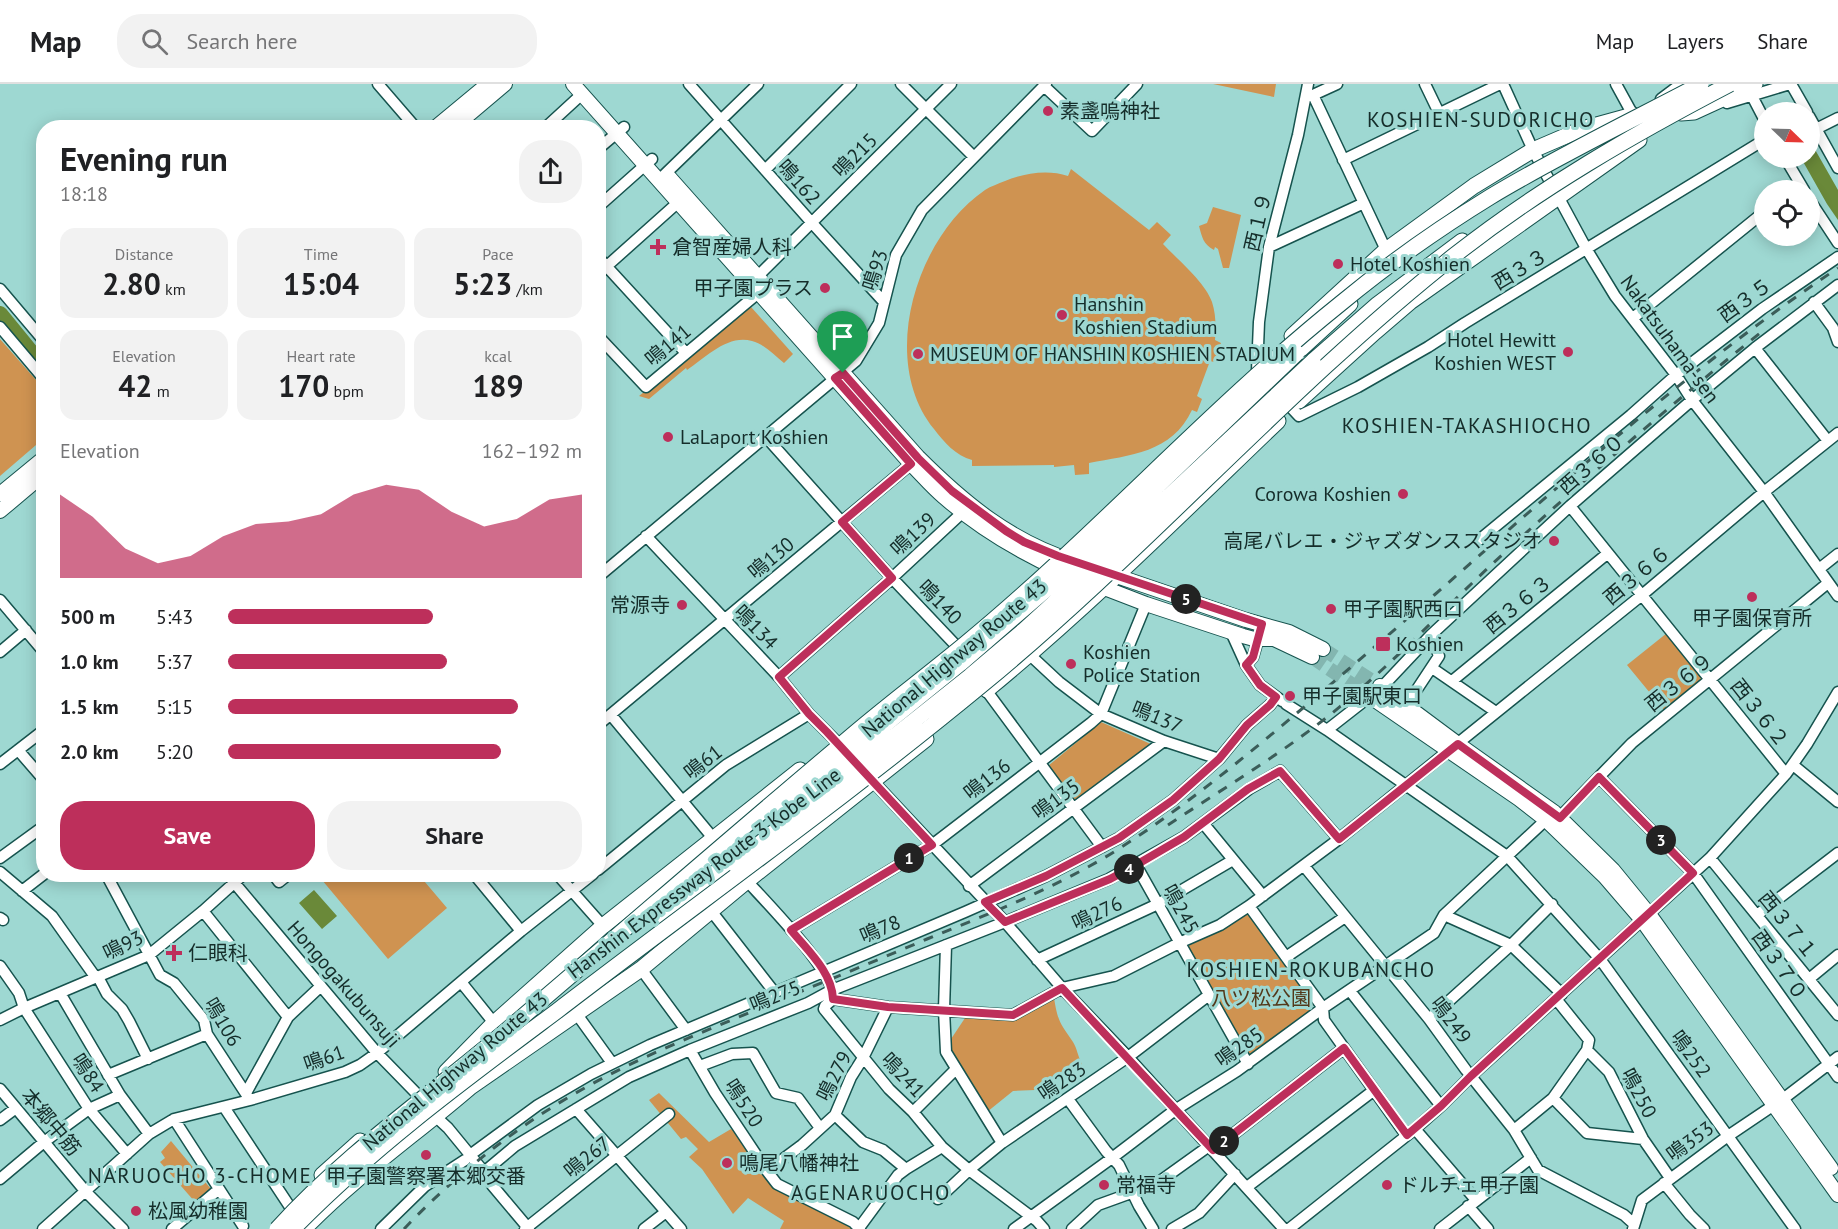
<!DOCTYPE html>
<html lang="en">
<head>
<meta charset="utf-8">
<style>
	body { margin:0; font-family:"PT Sans","Noto Sans JP",sans-serif; background:#f2f2f2; color:#202124; height:100vh; display:flex; flex-direction:column; font-size:22px; white-space:nowrap }
	* { box-sizing:border-box; margin:0 }
	p { font-size:20px; color:#757577 }
	.icon { flex:none; width:33px; height:33px; fill:none; stroke:currentColor; stroke-width:2; stroke-linecap:round; stroke-linejoin:round }
	.map { position:relative; flex:1; overflow:hidden }
	.panel { position:absolute; left:36px; top:36px; width:570px; height:762px; display:flex; flex-direction:column; background:#fff; border-radius:24px; box-shadow:0 3px 15px #0003 }
	.panel>* { flex:none }
	.needle { width:39px; rotate:113deg }
	.controls { position:absolute; left:1754px; top:18px; display:grid; gap:12px }
	.controls a { display:grid; place-items:center; width:66px; height:66px; border-radius:50%; background:#fff; box-shadow:0 3px 15px #0003; font-size:30px }
	.pin { position:absolute; display:grid; place-items:center; width:51px; height:51px; color:#fff; margin:-62px -26px; border-radius:50% 50% 50% 0; rotate:-45deg; box-shadow:0 0 6px #0007 }
	.pin .icon { rotate:45deg }
	.km { position:absolute; width:30px; height:30px; margin:-15px; border-radius:50%; background:#222; color:#fff; font-size:16px; line-height:30px; text-align:center }
	.round { display:grid; place-items:center; flex:none; width:63px; height:63px; border-radius:24px; background:#f2f2f2 }
	.overview { display:flex; align-items:center; justify-content:space-between; height:102px; padding:0 24px }
	h1 { font-size:33px; font-weight:600; line-height:45px }
	.metrics { display:grid; grid-template-columns:repeat(3,1fr); gap:9px; height:102px; padding:6px 24px }
	.metrics div { display:grid; align-content:center; border-radius:15px; background:#f2f2f2; text-align:center }
	.metrics b { font-size:30px; font-weight:600 }
	.metrics small { font-size:16px; font-weight:400 }
	.metrics p { font-size:16px }
	.chart { height:168px; padding:12px 24px }
	.chart p { display:flex; justify-content:space-between }
	.chart svg { width:100%; height:108px; margin-top:6px; fill:#bd2f5b; opacity:.7 }
	.cta { display:flex; gap:12px; margin-top:auto; padding:12px 24px }
	.cta a { flex:1; height:69px; border-radius:24px; background:#bd2f5b; color:#fff; font-size:24px; font-weight:600; line-height:69px; text-align:center }
	.cta a+a { background:#f2f2f2; color:#202124 }
	ul { padding:0 24px; list-style:none; font-size:20px }
	li { display:grid; grid-template-columns:96px 72px 1fr; align-items:center; height:45px }
	li i { height:15px; border-radius:8px; background:#bd2f5b }
	header { display:flex; align-items:center; gap:36px; box-sizing:border-box; height:84px; padding:0 30px; background:#fff; border-bottom:2px solid #e0e0e0 }
	header strong { font-size:28px }
	nav { display:flex; gap:33px; margin-inline-start:auto; font-size:21px }
	.search { width:420px; height:54px; background:#f2f2f2; display:flex; align-items:center; gap:15px; box-sizing:border-box; padding:0 21px; border-radius:24px; color:#757577; font-size:22px }
	.map>svg:first-child { display:block }
</style>
</head>
<body>
<header>
<strong>Map</strong>
<div class="search"><svg class="icon" aria-label="search" viewBox="0 0 24 24"><circle cx="10" cy="10" r="6"/><path d="M15 15l6 6"/></svg>Search here</div>
<nav><a>Map</a><a>Layers</a><a>Share</a></nav>
</header>
<div class="map">
<svg width="1838" height="1145" viewBox="0 0 1838 1145">
	<rect width="100%" height="100%" fill="#9ed8d2"/>
	<path fill="#cf9351" d="M1213,0H1276L1274,13Z
		M1071,85L1149,146L1157,138L1171,151L1163,160C1177,175 1205,198 1212,218C1216,230 1216,244 1215,256L1221,259L1214,278L1210,277L1197,312L1202,315L1197,328L1192,326C1172,369 1130,371 1089,379V390L1075,391L1074,381L1054,383V381L972,382V376C956,372 944,358 934,345C878,276 916,153 985,106C991,102 998,100 1005,97C1024,89 1048,85 1068,92Z
		M1213,123L1241,131L1229,184H1223L1218,165L1215,163L1214,166C1203,160 1202,153 1199,142L1207,139Z
		M751,223L793,270L784,279C774,271 764,260 752,257C728,250 706,273 687,286L686,284L649,315L639,312Z
		M0,255L44,305L43,355L0,392Z
		M1667,549L1704,594L1664,626L1627,581Z
		M1101,638L1153,661L1076,717L1048,682Z
		M328,791H419L447,824L388,875L322,796Z
		M1244,830H1249L1313,916L1311,930L1251,970L1246,969L1187,865L1190,859Z
		M1054,914C1058,938 1060,939 1073,958C1077,964 1078,973 1082,980L1035,1006L1013,1007L987,1028L949,966V958L965,934H1018Z
		M659,1009L709,1058L731,1045L739,1052L775,1104L851,1141L855,1145H780L784,1137L748,1114L733,1130L702,1085L689,1073L698,1065L686,1053L681,1055L649,1016Z
		M171,1057L211,1105L195,1118L160,1078L165,1074L161,1068Z"/>
	<path fill="#6a8939" d="M1809,55L1838,106V136L1827,120L1801,74H1809Z
		M314,806L337,832L322,845L299,819Z"/>
	<g fill="none" stroke-linecap="round" stroke-linejoin="round">
		<path stroke="#6a8939" stroke-width="16" d="M0,230L44,284"/>
		<path stroke="#83b6b0" stroke-width="14" stroke-dasharray="14 7" stroke-linecap="butt" d="M1323,565L1380,602
			M1312,573L1369,612"/>
		<defs>
			<path id="minor" d="M378,0L416,44
				M689,0L812,139L883,217
				M901,0L973,72
				M1308,0L1298,51L1269,163L1259,238L1257,287L1299,332L1358,303L1428,263L1465,239L1764,56
				M1425,0L1439,29
				M1503,0L1533,66L1587,166L1615,212L1676,291L1692,316L1764,408L1838,512
				M1616,0L1633,31
				M1791,0L1807,28
				M1044,2L1092,47L1137,0
				M1313,11L1386,166
				M1313,11L1337,0
				M1752,12L1764,35
				M1661,15L1681,0
				M1727,19L1790,0
				M1809,32L1838,84
				M545,44L582,10
				M1816,45L1838,34
				M598,65L624,43
				M1785,74L1804,106
				M1343,76L1500,0
				M765,86L851,0
				M660,95L758,0
				M1809,115L1838,159
				M598,123L652,75
				M1269,163L1364,119
				M598,173L686,269
				M598,190L683,114
				M758,192L951,0
				M0,205L44,257
				M1814,218L1833,244L1838,258
				M1633,234L1764,128
				M0,243L44,295
				M598,252L646,303L763,205
				M1755,264L1828,357
				M766,353L892,494L964,570
				M1570,422L1786,690
				M646,452L779,593L809,630L844,665
				M1479,456L1631,331L1676,291L1762,225L1838,173
				M1819,485L1838,470
				M598,493L856,277L879,239L896,171L922,126L1046,0
				M0,516L44,568
				M1231,548L1246,581L1260,601L1282,617
				M0,568L26,546
				M1030,571L1059,598L1101,630L1164,657L1219,675
				M1246,581L1253,573L1260,549
				M1432,584L1496,628
				M779,593L892,494L963,428
				M1452,597L1607,470
				M986,606L1102,763
				M1286,620L1327,646L1507,772L1600,875L1795,1145
				M1406,622L1439,572L1431,551
				M611,631L713,754
				M598,641L911,380
				M1327,646L1382,603L1431,551L1570,422L1692,316L1755,264L1838,201
				M18,666L44,696
				M0,680L44,646
				M1793,681L1838,718
				M868,692L1005,838L1062,904L1128,973L1284,1145
				M1599,693L1693,789L1838,993
				M1560,733L1632,659L1828,499
				M1203,739L1263,812
				M0,774L44,742
				M1710,774L1838,931
				M1136,781L1248,980
				M1304,782L1429,935L1466,986L1514,1046L1538,1086L1624,1131L1634,1140
				M598,786L726,681L809,630
				M0,788L52,832L96,894
				M106,790L160,891L174,899L204,936L207,950L250,1016
				M227,790L377,969L417,1010L435,1032L448,1044L489,1094L492,1101L529,1145
				M273,790L279,798L289,790
				M474,790L521,847
				M557,790L603,842
				M747,797C767,819 831,884 833,911
				M969,802L1164,657
				M22,807L44,790
				M1249,822L1323,924L1324,936L1406,1051
				M203,827L288,933
				M712,828L775,909
				M1444,831L1511,861L1562,910
				M1757,831L1838,769
				M0,834L3,836
				M791,846L932,761L1091,639L1101,630L1146,520
				M946,861L944,926L946,968L1002,1059
				M1286,873L1345,833
				M1037,876L1158,820L1233,776
				M0,882L19,909L24,924L89,1025L127,1070
				M641,885L686,946
				M98,893L107,910L122,925L129,937L148,975
				M1809,895L1838,871
				M461,898L494,939
				M1350,907L1441,1022
				M60,909L120,1011
				M833,915L888,923L1013,931L1062,904L1114,892L1179,859L1220,841L1249,822L1339,755L1642,511L1764,408L1838,349
				M833,915L825,922L824,925L889,1005L913,1028L942,1063L969,1086L1037,1137L1044,1145
				M1556,915L1589,956L1587,966L1609,988L1643,1055L1670,1094
				M1429,935L1511,861L1552,820
				M0,936L24,924L149,871L203,827L244,790
				M581,936L612,979
				M690,966L715,1009L767,1087L777,1100L853,1138L860,1145
				M700,982L732,970L753,969L776,1009L798,1014L820,1044
				M108,991L207,950
				M0,1005L86,1108L123,1145
				M246,1009L288,933L321,902
				M1553,1014L1587,1049L1643,1055
				M1068,1015L1106,1067L1119,1081L1139,1122L1153,1145
				M224,1023L290,1123
				M576,1025L681,1145
				M913,1028L956,985
				M835,1031L863,1058L883,1066L906,1085L942,1063
				M174,1035L243,1142
				M0,1036L16,1024
				M1415,1045L1476,1116
				M1514,1046L1553,1014L1587,966
				M1213,1066L1344,964
				M470,1071L538,1021L591,990L650,961L965,828L1046,792L1119,754L1173,716L1219,675L1247,641L1270,621L1276,613
				M767,1087L802,1061L835,1031L851,993L863,974L888,923
				M484,1088L515,1062L629,993L690,966L808,919L832,906L1005,838L1109,795L1184,753L1249,705L1280,687L1339,755
				M0,1095L44,1058L89,1025L120,1011L149,1050
				M1664,1099L1690,1131L1704,1145
				M1247,1103L1373,1007
				M938,1115L969,1086L1002,1059L1128,973L1209,911
				M1468,1122L1488,1145
				M859,1144L898,1091L906,1085
				M43,1145L149,1050L174,1035L250,1016L345,988L360,981L377,969L521,847L593,790
				M172,1145L219,1105
				M381,1145L425,1102L465,1076
				M525,1145L669,1030
				M644,1145L666,1128
				M1014,1145L1112,1074L1175,1026L1237,987L1323,924L1434,849L1444,831L1550,732
				M1072,1145L1098,1121L1156,1100L1209,1062
				M1172,1145L1199,1129L1235,1090
				M1289,1145L1415,1045L1441,1022L1471,992L1710,774L1786,690L1807,660L1838,608
				M1440,1145L1531,1074
				M1633,1145L1642,1116L1728,1052L1783,1015L1838,973"/>
			<path id="major" d="M573,0L911,380C922,391 932,403 944,413C979,444 1020,468 1062,487
				M435,44L488,0
				M453,44L505,0
				M669,93L918,373C964,419 1010,457 1073,477
				M0,410L44,374
				M0,427L44,390
				M1108,489L1246,536L1289,548L1323,565
				M1094,500L1146,520L1243,552L1254,555H1274L1312,573
				M1380,602L1458,660L1554,728L1613,786L1649,830L1831,1084
				M1369,612L1519,715L1546,736L1605,793L1642,836L1838,1111"/>
			<path id="highway" d="M1681,29L1694,28L1755,0
				M1292,252L1386,166L1474,102L1533,66L1582,45L1633,31
				M1301,265L1350,220
				M1313,277L1378,220L1462,157
				M1299,317L1375,248L1410,218L1639,56
				M987,606C1089,522 1182,429 1278,337
				M700,790L726,768
				M662,839L734,780
				M446,988L494,939L603,842L800,686
				M469,1004L641,885L747,797L926,655
				M322,1091L360,1057
				M304,1145C356,1091 419,1048 475,999"/>
		</defs>
		<use href="#minor" stroke="#16534e" stroke-width="13"/>
		<use href="#major" stroke="#16534e" stroke-width="16"/>
		<use href="#highway" stroke="#16534e" stroke-width="17"/>
		<use href="#minor" stroke="#fff" stroke-width="10"/>
		<use href="#major" stroke="#fff" stroke-width="14"/>
		<use href="#highway" stroke="#fff" stroke-width="15"/>
		<path stroke="#3b5d59" stroke-width="3" stroke-dasharray="10 10" stroke-linecap="butt" d="M1168,741C1221,706 1276,673 1326,634C1384,588 1435,534 1489,483C1576,402 1667,324 1760,249
			M404,1145C457,1089 522,1038 590,1001C646,970 706,947 765,922C819,900 873,878 927,855C991,829 1058,803 1117,766C1200,713 1276,647 1351,583C1511,447 1663,301 1838,184"/>
		<defs>
			<path id="highway-bridge" d="M778,727L960,580L1077,479L1297,269
				M734,780L970,592L1023,547L1090,486L1313,277
				M277,1145C345,1070 429,1012 507,946C619,851 730,754 843,659C882,625 924,594 965,560C1095,453 1208,326 1340,220C1387,181 1438,145 1490,113C1558,72 1631,37 1701,0
				M293,1145C373,1063 466,995 557,927C699,818 845,714 983,600C1147,465 1288,303 1455,171C1540,104 1634,50 1730,0"/>
		</defs>
		<use href="#highway-bridge" stroke="#16534e" stroke-width="17" stroke-linecap="butt"/>
		<use href="#highway-bridge" stroke="#fff" stroke-width="15"/>
	</g>
	<g fill="none" stroke-linecap="round" stroke-linejoin="round">
		<defs>
			<path id="route" d="M843,289L918,374L952,407L1006,447L1024,458L1058,472L1262,540L1253,573L1246,581L1260,601L1276,613L1270,621L1247,641L1219,675L1173,716L1119,754L1046,792L985,818L1005,838L1110,795L1136,781L1184,753L1248,705L1280,687L1339,755L1458,660L1560,734L1599,693L1693,789L1471,992L1441,1022L1407,1051L1344,964L1213,1066L1062,904L1013,931L888,923L833,915C832,888 807,866 791,846L932,761L827,648L809,630L779,593L892,494L842,438L911,380L835,294Z"/>
		</defs>
		<use href="#route" stroke="#fff" stroke-width="12"/>
		<use href="#route" stroke="#bd2f5b" stroke-width="8"/>
	</g>
	<g fill="#bd2f5b" stroke="#9ed8d2" stroke-width="2">
		<circle cx="1048" cy="27" r="6"/>
		<path d="M655 154h6v6h6v6h-6v6h-6v-6h-6v-6h6z"/>
		<circle cx="1338" cy="180" r="6"/>
		<circle cx="825" cy="204" r="6"/>
		<circle cx="1062" cy="231" r="6"/>
		<circle cx="1568" cy="268" r="6"/>
		<circle cx="918" cy="270" r="6"/>
		<circle cx="668" cy="353" r="6"/>
		<circle cx="1403" cy="410" r="6"/>
		<circle cx="1554" cy="457" r="6"/>
		<circle cx="1752" cy="513" r="6"/>
		<circle cx="682" cy="521" r="6"/>
		<circle cx="1331" cy="525" r="6"/>
		<rect x="1375" y="552" width="16" height="16" rx="3"/>
		<circle cx="1071" cy="580" r="6"/>
		<circle cx="1290" cy="612" r="6"/>
		<path d="M171 860h6v6h6v6h-6v6h-6v-6h-6v-6h6z"/>
		<circle cx="426" cy="1071" r="6"/>
		<circle cx="727" cy="1079" r="6"/>
		<circle cx="1104" cy="1101" r="6"/>
		<circle cx="1387" cy="1101" r="6"/>
		<circle cx="136" cy="1127" r="6"/>
	</g>
	<g text-anchor="middle" stroke-width="6" stroke-linejoin="round" paint-order="stroke">
		<g font-size="20" fill="#152d2a" stroke="#9ed8d2" text-anchor="start">
			<text x="1060" y="34">素盞嗚神社</text>
			<text x="672" y="170">倉智産婦人科</text>
			<text x="1350" y="187">Hotel Koshien</text>
			<text x="813" y="211" text-anchor="end">甲子園プラス</text>
			<text x="1074" y="227">Hanshin<tspan x="1074" dy="23">Koshien Stadium</tspan></text>
			<text x="1556" y="263" text-anchor="end">Hotel Hewitt<tspan x="1556" dy="23">Koshien WEST</tspan></text>
			<text x="930" y="277">MUSEUM OF HANSHIN KOSHIEN STADIUM</text>
			<text x="680" y="360">LaLaport Koshien</text>
			<text x="1391" y="417" text-anchor="end">Corowa Koshien</text>
			<text x="1542" y="464" text-anchor="end">高尾バレエ・ジャズダンススタジオ</text>
			<text x="670" y="528" text-anchor="end">常源寺</text>
			<text x="1343" y="532">甲子園駅西口</text>
			<text x="1752" y="541" text-anchor="middle">甲子園保育所</text>
			<text x="1396" y="567">Koshien</text>
			<text x="1083" y="575">Koshien<tspan x="1083" dy="23">Police Station</tspan></text>
			<text x="1302" y="619">甲子園駅東口</text>
			<text x="188" y="876">仁眼科</text>
			<text x="739" y="1086">鳴尾八幡神社</text>
			<text x="426" y="1099" text-anchor="middle">甲子園警察署本郷交番</text>
			<text x="1116" y="1108">常福寺</text>
			<text x="1399" y="1108">ドルチェ甲子園</text>
			<text x="148" y="1134">松風幼稚園</text>
		</g>
		<g font-size="20" fill="#152d2a" stroke="#9ed8d2">
			<text transform="translate(855 71) rotate(-45)" y="7">鳴215</text>
			<text transform="translate(799 98) rotate(48)" y="7">鳴162</text>
			<text transform="translate(1258 138) rotate(-77)" y="7">西１９</text>
			<text transform="translate(1520 185) rotate(-31)" y="7">西３３</text>
			<text transform="translate(875 186) rotate(-72)" y="7">鳴93</text>
			<text transform="translate(1745 216) rotate(-36)" y="7">西３５</text>
			<text transform="translate(1670 255) rotate(54)" y="7">Nakatsuhama-sen</text>
			<text transform="translate(668 261) rotate(-40)" y="7">鳴141</text>
			<text transform="translate(1591 380) rotate(-41)" y="7">西３６０</text>
			<text transform="translate(913 450) rotate(-43)" y="7">鳴139</text>
			<text transform="translate(771 474) rotate(-40)" y="7">鳴130</text>
			<text transform="translate(1637 491) rotate(-40)" y="7">西３６６</text>
			<text transform="translate(940 518) rotate(46)" y="7">鳴140</text>
			<text transform="translate(1518 520) rotate(-39)" y="7">西３６３</text>
			<text transform="translate(756 543) rotate(46)" y="7">鳴134</text>
			<text transform="translate(954 574) rotate(-40)" y="7">National Highway Route 43</text>
			<text transform="translate(1679 598) rotate(-39)" y="7">西３６９</text>
			<text transform="translate(1760 629) rotate(52)" y="7">西３６２</text>
			<text transform="translate(1157 633) rotate(22)" y="7">鳴137</text>
			<text transform="translate(703 678) rotate(-38)" y="7">鳴61</text>
			<text transform="translate(987 695) rotate(-38)" y="7">鳴136</text>
			<text transform="translate(1056 715) rotate(-36)" y="7">鳴135</text>
			<text transform="translate(704 789) rotate(-37)" y="7">Hanshin Expressway Route 3 Kobe Line</text>
			<text transform="translate(1181 825) rotate(61)" y="7">鳴245</text>
			<text transform="translate(1097 829) rotate(-25)" y="7">鳴276</text>
			<text transform="translate(1788 841) rotate(51)" y="7">西３７１</text>
			<text transform="translate(880 845) rotate(-23)" y="7">鳴78</text>
			<text transform="translate(123 861) rotate(-26)" y="7">鳴93</text>
			<text transform="translate(1780 881) rotate(55)" y="7">西３７０</text>
			<text transform="translate(344 900) rotate(49)" y="7">Hongogakubunsuji</text>
			<text transform="translate(775 912) rotate(-22)" y="7">鳴275</text>
			<text transform="translate(1451 936) rotate(53)" y="7">鳴249</text>
			<text transform="translate(223 938) rotate(59)" y="7">鳴106</text>
			<text transform="translate(1239 963) rotate(-35)" y="7">鳴285</text>
			<text transform="translate(1691 970) rotate(54)" y="7">鳴252</text>
			<text transform="translate(324 974) rotate(-19)" y="7">鳴61</text>
			<text transform="translate(455 987) rotate(-40)" y="7">National Highway Route 43</text>
			<text transform="translate(88 989) rotate(57)" y="7">鳴84</text>
			<text transform="translate(903 991) rotate(47)" y="7">鳴241</text>
			<text transform="translate(834 992) rotate(-63)" y="7">鳴279</text>
			<text transform="translate(1062 997) rotate(-34)" y="7">鳴283</text>
			<text transform="translate(1639 1009) rotate(62)" y="7">鳴250</text>
			<text transform="translate(744 1019) rotate(57)" y="7">鳴520</text>
			<text transform="translate(51 1038) rotate(50)" y="7">本郷中筋</text>
			<text transform="translate(1690 1057) rotate(-36)" y="7">鳴353</text>
			<text transform="translate(587 1073) rotate(-39)" y="7">鳴267</text>
		</g>
		<g font-size="20" fill="#53381a" stroke="#9ed8d2">
			<text x="1261" y="921">八ツ松公園</text>
		</g>
		<g font-size="21" letter-spacing="1.5" fill="#152d2a" stroke="#9ed8d2">
			<text x="1481" y="43">KOSHIEN-SUDORICHO</text>
			<text x="1467" y="349">KOSHIEN-TAKASHIOCHO</text>
			<text x="1311" y="893">KOSHIEN-ROKUBANCHO</text>
			<text x="200" y="1099">NARUOCHO 3-CHOME</text>
			<text x="871" y="1116">AGENARUOCHO</text>
		</g>
	</g>
</svg>
<div class="controls">
<a><svg class="needle" viewBox="-14 -14 28 28"><path d="M0-13l5 13h-10z" fill="#e53935"/><path d="M0 13l5-13h-10z" fill="#757577"/></svg></a>
<a><svg class="icon" aria-label="locate" viewBox="0 0 24 24"><circle cx="12" cy="12" r="6"/><path d="M12 2v4M12 18v4M2 12h4M18 12h4"/></svg></a>
</div>
<div class="pin" style="left:843px;top:289px;background:#1e9e55"><svg class="icon" aria-label="arrive" viewBox="0 0 24 24"><path d="M6 21V4h12l-3 4 3 4H6"/></svg></div>
<b class="km" style="left:909px;top:774px">1</b>
<b class="km" style="left:1224px;top:1057px">2</b>
<b class="km" style="left:1661px;top:756px">3</b>
<b class="km" style="left:1129px;top:785px">4</b>
<b class="km" style="left:1186px;top:515px">5</b>
<section class="panel">
<div class="overview"><div><h1>Evening run</h1><p>18:18</p></div><a class="round"><svg class="icon" aria-label="share" viewBox="0 0 24 24"><path d="M12 15V3M7 8l5-5 5 5M5 13v7h14v-7"/></svg></a></div>
<div class="metrics">
<div><p>Distance</p><b>2.80<small> km</small></b></div>
<div><p>Time</p><b>15:04</b></div>
<div><p>Pace</p><b>5:23<small> /km</small></b></div>
</div>
<div class="metrics">
<div><p>Elevation</p><b>42<small> m</small></b></div>
<div><p>Heart rate</p><b>170<small> bpm</small></b></div>
<div><p>kcal</p><b>189</b></div>
</div>
<div class="chart"><p><span>Elevation</span>162–192 m</p>
<svg viewBox="0 0 160 44" preserveAspectRatio="none"><path d="M0 44V10L10 19L20 32L30 38L40 35L50 27L60 22L70 21L80 18L90 10L100 6L110 8L120 17L130 23L140 20L150 12L160 10V44z"/></svg>
</div>
<ul>
<li><b>500 m</b>5:43<i style="width:58%"></i></li>
<li><b>1.0 km</b>5:37<i style="width:62%"></i></li>
<li><b>1.5 km</b>5:15<i style="width:82%"></i></li>
<li><b>2.0 km</b>5:20<i style="width:77%"></i></li>
</ul>
<div class="cta"><a>Save</a><a>Share</a></div>
</section>
</div>
</body>
</html>
